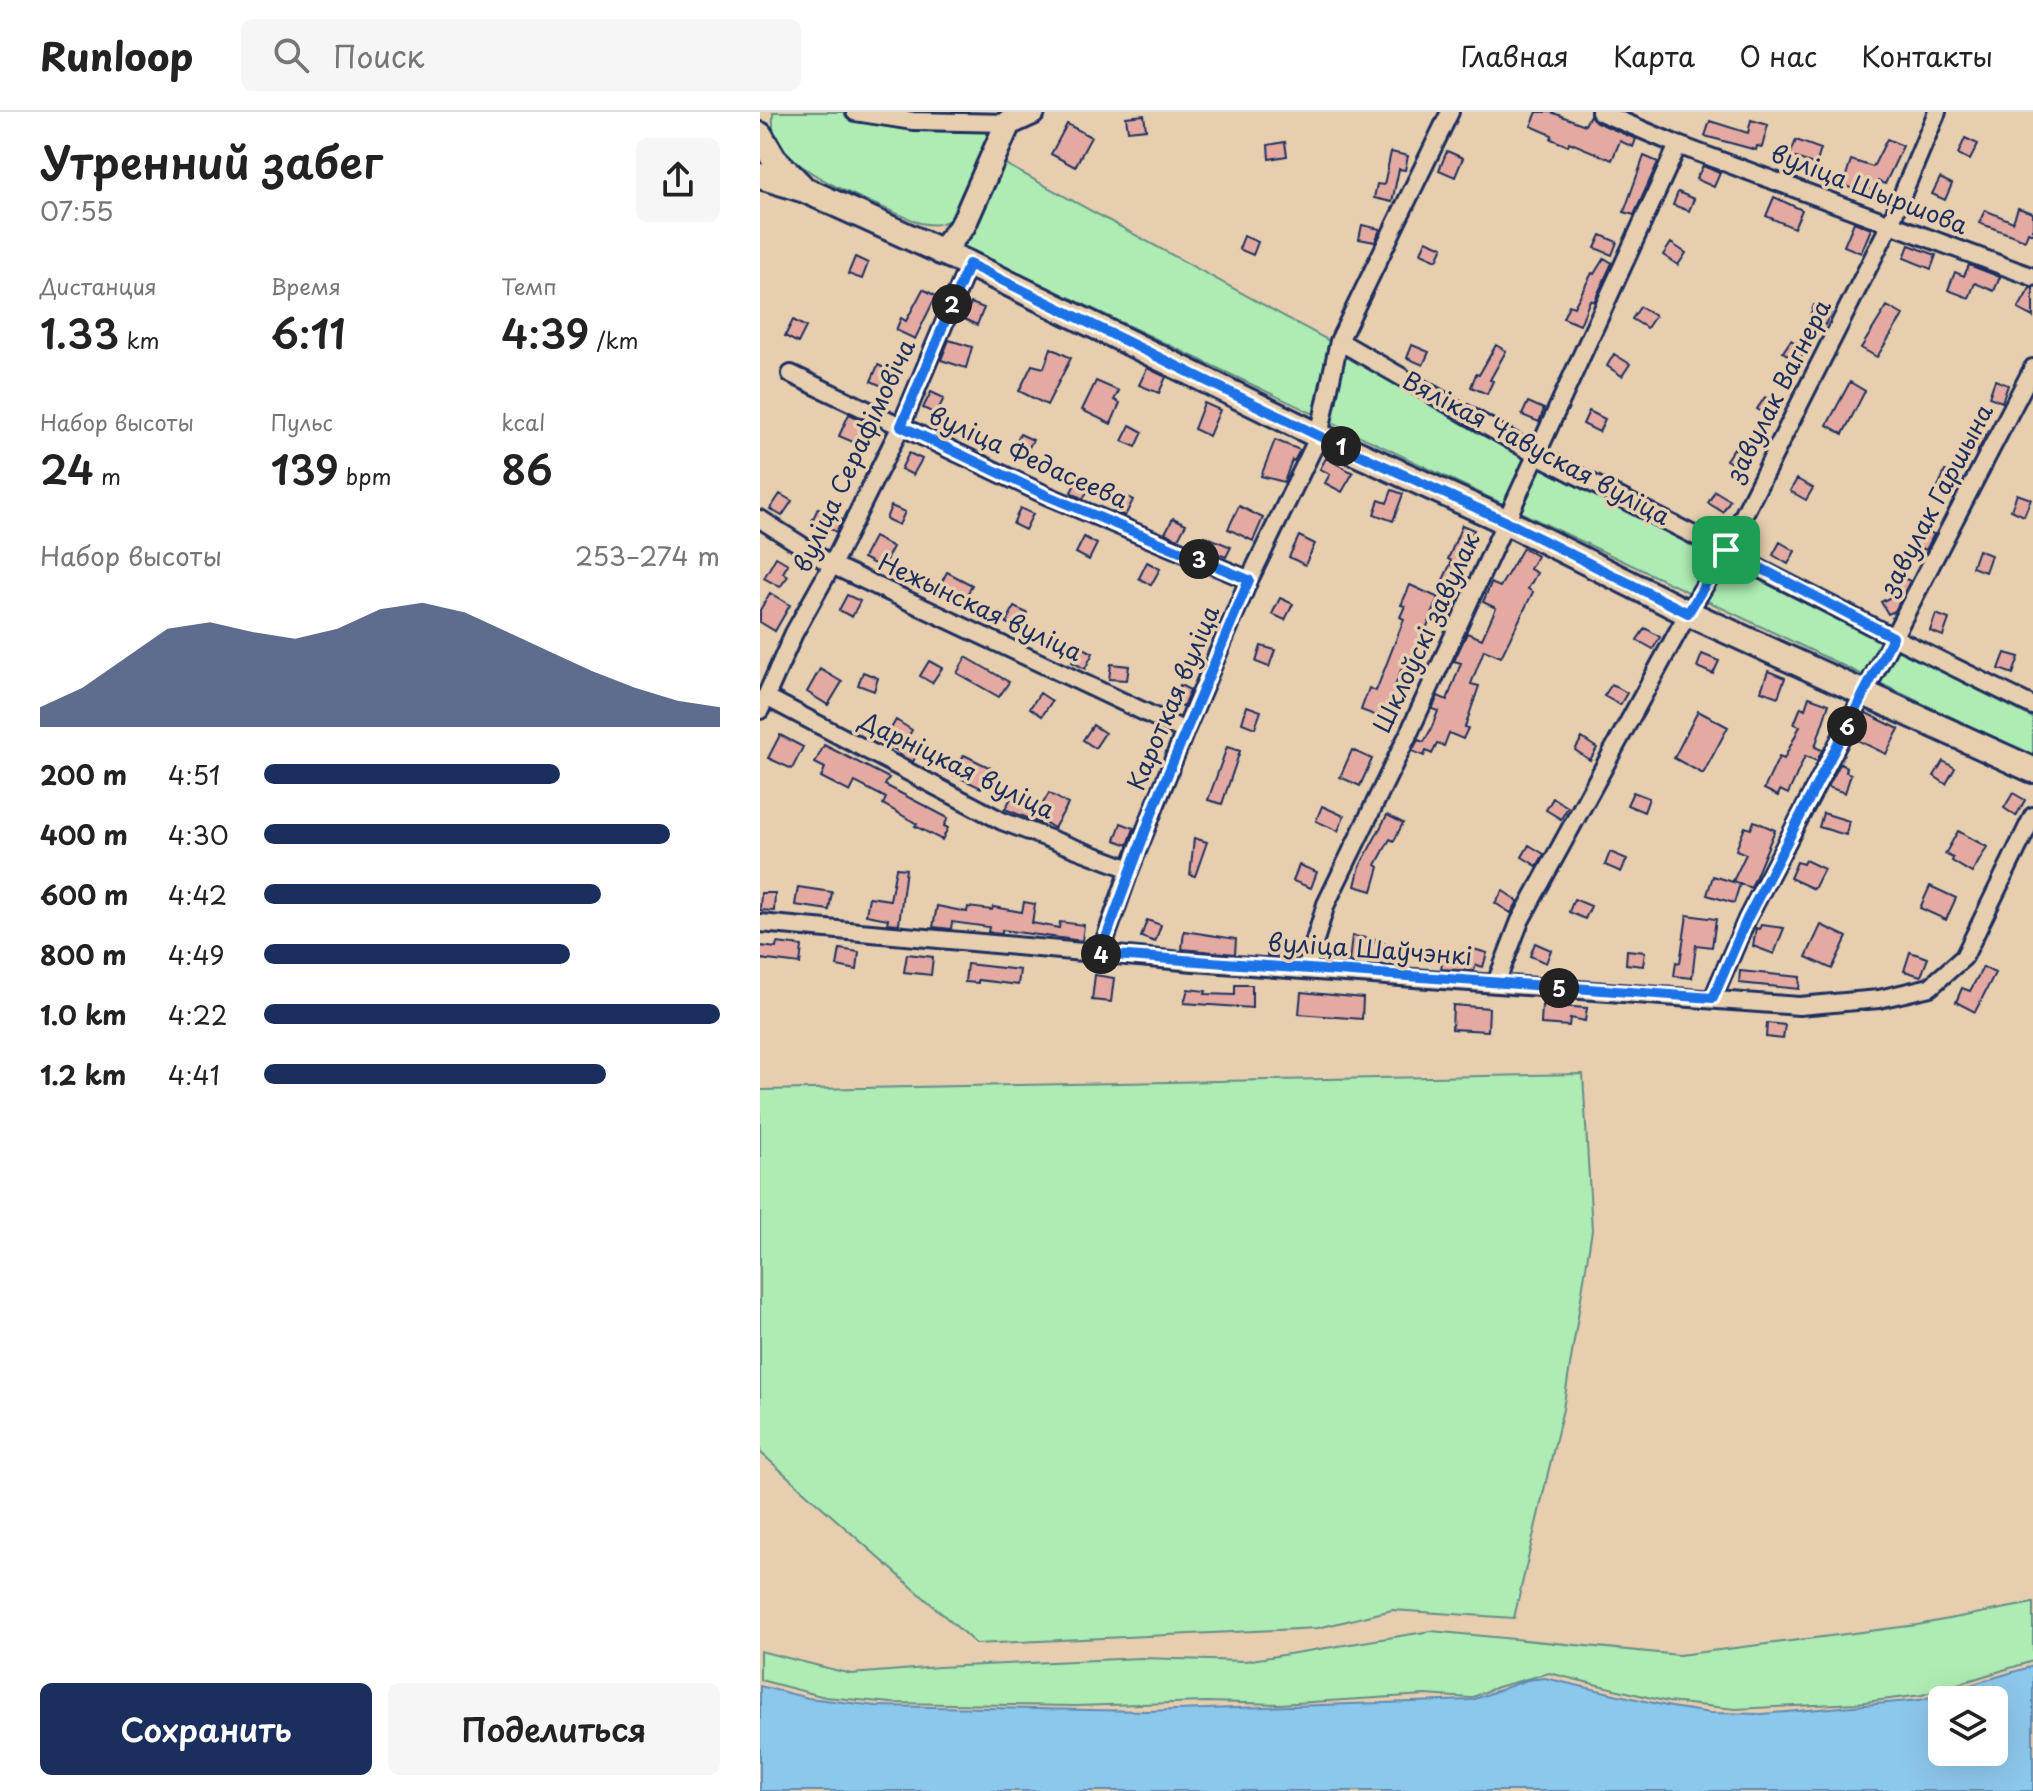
<!DOCTYPE html>
<html lang="ru">
<head>
<meta charset="utf-8">
<style>
	body { margin:0; font-family:"Playpen Sans",sans-serif; background:#f6f6f6; color:#222; height:100vh; display:flex; flex-direction:column; font-size:30px; white-space:nowrap }
	* { box-sizing:border-box; margin:0 }
	p { font-size:26px; color:#767676 }
	.icon { flex:none; width:44px; height:44px; fill:none; stroke:currentColor; stroke-width:2; stroke-linecap:round; stroke-linejoin:round }
	.map { position:relative; flex:1; overflow:hidden }
	.panel { display:flex; flex-direction:column; background:#fff; width:760px }
	.panel>* { flex:none }
	.tools { position:absolute; left:1168px; top:1574px; display:grid; gap:16px }
	.tools a { display:grid; place-items:center; width:80px; height:80px; border-radius:12px; background:#fff; box-shadow:0 8px 32px #0002; font-size:40px }
	.pin { position:absolute; display:grid; place-items:center; width:68px; height:68px; color:#fff; margin:-34px; border-radius:16px; box-shadow:0 4px 12px #0006 }
	.km { position:absolute; width:40px; height:40px; margin:-20px; border-radius:50%; background:#222; color:#fff; font-size:22px; line-height:40px; text-align:center }
	.round { display:grid; place-items:center; flex:none; width:84px; height:84px; border-radius:12px; background:#f6f6f6 }
	.summary { display:flex; align-items:center; justify-content:space-between; height:136px; padding:0 40px }
	h1 { font-size:44px; font-weight:600; line-height:60px }
	.figures { display:grid; grid-template-columns:repeat(3,1fr); gap:12px; height:136px; padding:8px 40px }
	.figures div { display:grid; align-content:center }
	.figures b { font-size:40px; font-weight:600 }
	.figures small { font-size:22px; font-weight:400 }
	.figures p { font-size:22px }
	.chart { height:224px; padding:16px 40px }
	.chart p { display:flex; justify-content:space-between }
	.chart svg { width:100%; height:144px; margin-top:8px; fill:#1b2f5e; opacity:.7 }
	.cta { display:flex; gap:16px; margin-top:auto; padding:16px 40px }
	.cta a { flex:1; height:92px; border-radius:12px; background:#1b2f5e; color:#fff; font-size:32px; font-weight:600; line-height:92px; text-align:center }
	.cta a+a { background:#f6f6f6; color:#222 }
	ul { padding:0 40px; list-style:none; font-size:26px }
	li { display:grid; grid-template-columns:128px 96px 1fr; align-items:center; height:60px }
	li i { height:20px; border-radius:10px; background:#1b2f5e }
	header { display:flex; align-items:center; gap:48px; box-sizing:border-box; height:112px; padding:0 40px; background:#fff; border-bottom:2px solid #e0e0e0 }
	header strong { font-size:38px }
	nav { display:flex; gap:44px; margin-inline-start:auto; font-size:28px }
	.search { width:560px; height:72px; background:#f6f6f6; display:flex; align-items:center; gap:20px; box-sizing:border-box; padding:0 28px; border-radius:12px; color:#767676; font-size:30px }
	main { display:flex; flex:1; min-height:0 }
	.map>svg:first-child { display:block }
</style>
</head>
<body>
<header>
<strong>Runloop</strong>
<div class="search"><svg class="icon" aria-label="search" viewBox="0 0 24 24"><circle cx="10" cy="10" r="6"/><path d="M15 15l6 6"/></svg>Поиск</div>
<nav><a>Главная</a><a>Карта</a><a>О нас</a><a>Контакты</a></nav>
</header>
<main>
<section class="panel">
<div class="summary"><div><h1>Утренний забег</h1><p>07:55</p></div><a class="round"><svg class="icon" aria-label="share" viewBox="0 0 24 24"><path d="M12 15V3M7 8l5-5 5 5M5 13v7h14v-7"/></svg></a></div>
<div class="figures">
<div><p>Дистанция</p><b>1.33<small> km</small></b></div>
<div><p>Время</p><b>6:11</b></div>
<div><p>Темп</p><b>4:39<small> /km</small></b></div>
</div>
<div class="figures">
<div><p>Набор высоты</p><b>24<small> m</small></b></div>
<div><p>Пульс</p><b>139<small> bpm</small></b></div>
<div><p>kcal</p><b>86</b></div>
</div>
<div class="chart"><p><span>Набор высоты</span>253–274 m</p>
<svg viewBox="0 0 160 44" preserveAspectRatio="none"><path d="M0 44V38L10 32L20 23L30 14L40 12L50 15L60 17L70 14L80 8L90 6L100 9L110 15L120 21L130 27L140 32L150 36L160 38V44z"/></svg>
</div>
<ul>
<li><b>200 m</b>4:51<i style="width:65%"></i></li>
<li><b>400 m</b>4:30<i style="width:89%"></i></li>
<li><b>600 m</b>4:42<i style="width:74%"></i></li>
<li><b>800 m</b>4:49<i style="width:67%"></i></li>
<li><b>1.0 km</b>4:22<i style="width:100%"></i></li>
<li><b>1.2 km</b>4:41<i style="width:75%"></i></li>
</ul>
<div class="cta"><a>Сохранить</a><a>Поделиться</a></div>
</section>
<div class="map">
<svg width="1273" height="1679" viewBox="0 0 1273 1679">
	<rect width="100%" height="100%" fill="#e7ceaf"/>
	<filter id="ink" filterUnits="userSpaceOnUse"><feTurbulence type="fractalNoise" baseFrequency=".0125" numOctaves="2"/><feDisplacementMap in="SourceGraphic" scale="16" xChannelSelector="R" yChannelSelector="G"/><feConvolveMatrix kernelMatrix="1 2 1 2 8 2 1 2 1" color-interpolation-filters="sRGB"/></filter>
	<g filter="url(#ink)">
		<path fill="#aeecb3" stroke="#648e88" stroke-width="2" d="M13,0H102L227,19V36L194,105C182,113 175,114 160,111C122,94 25,63 14,19C12,13 13,6 13,0Z
			M238,48L1088,512L1273,606V644L203,135Z
			M823,962L832,1118L803,1297L754,1506L632,1498L558,1516L216,1532L0,1340V978Z
			M1273,1491V1549L1162,1583L1097,1591L976,1597L908,1590L789,1561L737,1575L711,1586L665,1583L519,1592L446,1590L315,1594L132,1591L65,1585L0,1568V1539L91,1562L179,1555L381,1546L485,1549L671,1519L919,1543L1157,1513Z"/>
		<path fill="#8cc8ec" stroke="#5f8bb3" stroke-width="2" fill-rule="evenodd" d="M1273,1554V1679H0V1574L48,1586L116,1594L386,1599L712,1588L767,1568L785,1566L911,1595L950,1601L1002,1602L1160,1588ZM1182,1588H1234V1640H1182Z"/>
		<path fill="#e4aaa1" stroke="#1b2f5e" stroke-width="2" d="M777,0H791L825,13L830,3L836,10L876,27L873,35L860,29L852,48L809,30L808,34L791,27L792,23L771,14Z
			M384,3L386,17L368,19L366,5Z
			M991,8L1008,13L1002,35L997,34L996,38L945,24L950,9L988,21Z
			M307,12L331,25L315,55L291,42Z
			M1205,26L1218,32L1210,48L1198,42Z
			M1127,27L1143,34L1125,72L1118,69L1114,79L1097,71L1095,78L1083,73L1091,48L1113,55Z
			M1036,28L1061,37L1056,53L1030,44Z
			M525,30L527,44L509,47L508,33Z
			M687,39L703,46L695,65L679,58Z
			M631,40L648,44L645,58L639,57L632,90L614,86L617,72L624,73Z
			M884,44L898,50L874,103L864,100Z
			M943,54L960,61L954,75L936,67Z
			M1180,66L1192,72L1185,88L1172,82Z
			M918,80L934,87L929,99L913,93Z
			M1014,85L1042,98L1034,116L1006,104Z
			M1258,96L1273,101V122L1268,120L1265,128L1219,111L1225,98L1253,110Z
			M1094,110L1111,117L1101,141L1084,134Z
			M602,113L620,117L615,130L599,127Z
			M841,123L857,130L852,143L835,136Z
			M484,124L498,130L493,143L479,137Z
			M666,128L683,135L677,148L661,141Z
			M911,131L926,141L918,153L903,143Z
			M1149,133L1176,143L1171,157L1144,146Z
			M95,145L108,151L102,167L88,162Z
			M844,146L852,151L834,190L830,188L820,213L803,206L809,193L814,195L832,161L834,162Z
			M1209,153L1240,165L1234,179L1215,171L1209,186L1188,178L1195,160L1204,164Z
			M1270,176H1273V205L1258,197Z
			M163,177L176,184L155,227L136,218L141,206L146,209Z
			M211,191L224,196L217,213L204,207Z
			M1054,193L1071,200L1065,213L1049,206Z
			M1127,194L1143,203L1117,245L1101,236Z
			M880,195L895,204L887,216L872,207Z
			M33,208L46,215L38,231L25,224Z
			M189,228L212,235L206,256L181,248Z
			M1031,228L1046,238L1038,250L1023,240Z
			M652,233L669,240L663,253L647,246Z
			M736,233L746,239L730,268L733,269L727,282L711,275L716,262L719,263Z
			M291,236L311,246L287,293L259,279L272,253L284,256Z
			M854,242L870,252L862,264L847,254Z
			M118,253L131,259L124,275L111,269Z
			M387,256L406,265L399,281L379,273Z
			M1235,268L1248,273L1242,290L1229,285Z
			M336,269L359,279L354,288L360,291L351,312L322,298Z
			M1090,270L1105,279L1083,322L1067,313Z
			M171,280L184,286L176,302L163,296Z
			M1005,285L1020,294L1012,306L997,297Z
			M768,290L784,297L779,310L762,303Z
			M444,291L460,298L449,324L434,317Z
			M829,299L845,307L839,320L823,312Z
			M89,302L109,311L100,333L79,324Z
			M370,313L383,320L376,335L362,329Z
			M1213,318L1226,323L1218,339L1207,335Z
			M260,322L273,328L264,344L252,338Z
			M515,328L540,338L534,349L532,348L524,370L501,364Z
			M974,336L989,345L981,357L966,348Z
			M149,341L162,347L153,363L141,357Z
			M566,346L593,361L582,380L565,371L570,362L560,357Z
			M1185,359L1198,363L1192,380L1178,375Z
			M319,364L332,371L323,387L311,380Z
			M1037,367L1053,376L1046,388L1030,379Z
			M632,378L643,382L633,409L614,402L619,388L627,391Z
			M955,379L970,388L963,400L948,391Z
			M361,381L373,388L365,404L353,397Z
			M20,382L32,389L22,404L10,397Z
			M1257,382L1271,387L1264,404L1251,398Z
			M131,394L145,400L139,413L126,407Z
			M479,394L503,406L493,429L468,417Z
			M58,396L82,408L76,420L65,414L63,418L51,411Z
			M260,396L273,402L265,418L253,412Z
			M413,406L426,412L418,427L405,421Z
			M702,413L714,418L702,445L709,448L694,478L681,472L692,449L688,447Z
			M1162,418L1174,422L1166,438L1156,434Z
			M445,424L471,435L466,445L440,435Z
			M539,424L555,432L545,453L529,445Z
			M114,425L133,435L122,456L103,446Z
			M324,425L337,432L329,448L316,441Z
			M1020,430L1035,439L1028,452L1013,443Z
			M763,436L777,444L770,457L777,461L768,477L773,480L741,545L724,538L711,572L719,574L705,615L708,616L703,627L689,621L684,634L677,632L672,642L666,639L664,644L652,639L658,628L664,630L671,617L678,599L672,597L678,584L687,588L701,551L694,549L707,521L722,527L736,496L723,490L731,471L740,475Z
			M1218,438L1231,443L1225,460L1212,455Z
			M16,445L28,452L23,461L28,464L20,475L4,466Z
			M387,450L400,457L391,473L379,466Z
			M187,460L212,473L203,491L178,477Z
			M1142,465L1150,469L1135,499L1128,502L1121,490L1133,484Z
			M650,473L679,486L663,524L671,527L666,540L655,536L646,560L641,558L633,580L642,584L633,610L601,598L609,576L616,579L644,507L640,505L645,494L641,493Z
			M10,481L30,493L15,519L0,510V498Z
			M87,483L100,489L92,505L79,498Z
			M520,486L533,492L525,508L512,502Z
			M254,495L267,501L259,517L246,511Z
			M1176,502L1189,507L1183,524L1170,519Z
			M885,516L900,525L893,537L877,528Z
			M320,534L333,541L325,557L312,550Z
			M501,534L515,538L509,555L496,550Z
			M1245,541L1259,545L1253,562L1239,557Z
			M942,542L959,549L953,562L937,555Z
			M206,545L249,570L239,585L197,561Z
			M169,549L182,556L172,571L160,564Z
			M351,552L369,554L367,568L349,567Z
			M60,557L82,570L68,593L47,580Z
			M1008,559L1025,566L1018,585L1001,579Z
			M103,560L118,566L114,579L98,573Z
			M852,572L867,581L860,593L844,584Z
			M420,573L430,578L423,595L412,589Z
			M280,581L292,589L282,604L270,596Z
			M1049,585L1069,592L1055,635L1062,638L1057,649L1045,644L1028,682L1020,678L1018,684L1004,677L1019,645L1024,647L1040,614L1034,612L1041,595L1045,597Z
			M487,594L501,599L495,616L482,611Z
			M938,599L968,615L943,662L914,646Z
			M1106,601L1139,617L1126,642L1093,626Z
			M136,608L152,618L139,640L123,630Z
			M333,613L345,621L335,636L323,628Z
			M20,623L43,635L32,657L8,646Z
			M822,626L837,636L830,648L815,638Z
			M145,631L159,638L153,650L139,643Z
			M64,633L129,666L125,673L188,706L184,714L188,716L182,728L155,714L157,712L123,692L126,686L95,670L90,680L61,665L65,656L55,651Z
			M467,635L480,639L462,692L448,688Z
			M592,638L612,647L600,674L580,665Z
			M204,643L237,659L231,671L225,668L221,676L194,663Z
			M1183,649L1195,656L1186,672L1174,664Z
			M1080,652L1087,655L1086,660L1091,662L1085,681L1068,675Z
			M873,680L889,686L884,700L867,693Z
			M289,681L308,692L294,716L281,708L280,711L245,697L251,686L278,700Z
			M1253,681L1265,688L1256,704L1244,696Z
			M793,686L808,695L801,707L786,698Z
			M562,694L584,704L578,719L556,709Z
			M1063,701L1089,709L1086,723L1059,715Z
			M627,703L643,711L634,729L630,727L616,753L619,755L612,779L595,774L600,754Z
			M994,709L1015,718L991,776L973,769L986,742L976,738L985,715L991,717Z
			M361,711L374,716L368,733L355,728Z
			M1198,719L1227,735L1212,761L1192,749L1193,746L1185,742Z
			M434,726L447,730L435,764L430,763Z
			M769,733L784,742L777,754L762,745Z
			M850,740L867,747L861,760L845,753Z
			M1045,748L1064,757L1054,777L1030,766L1037,750L1043,752Z
			M539,753L557,760L551,776L533,769Z
			M136,756L146,757L139,812L127,811L128,807L106,803L109,785L130,788Z
			M953,764L980,772L974,791L947,783Z
			M1170,774L1196,786L1186,808L1160,796Z
			M38,775L72,780L69,798L35,793Z
			M743,779L758,789L751,801L735,791Z
			M1,781H15L14,799L0,798Z
			M814,787L831,794L825,807L809,800Z
			M264,790L275,792L272,811L299,816L300,810L324,813L322,829L242,818V822L233,821L228,820L229,815L192,810L191,817L173,815L177,794L207,800L208,795L232,798L233,795L262,800Z
			M927,803L956,807L952,835L936,833L932,866L914,864L916,850L920,851Z
			M387,808L401,813L395,830L381,825Z
			M1001,813L1024,816L1014,842L993,834L996,816L999,817Z
			M1061,813L1087,825L1072,857L1046,845Z
			M424,819L476,827L475,842L422,837Z
			M592,824L615,827V831L641,833L639,854L589,850Z
			M509,830L534,834L532,846L507,844Z
			M17,831L42,834L40,852L0,847V834L16,836Z
			M775,831L791,838L786,851L770,844Z
			M710,836L727,841L723,855L716,853L714,859L681,857L683,842L702,845L703,842L708,844Z
			M80,837L99,840L97,858L77,854Z
			M867,838L885,840L883,854L866,852Z
			M1150,840L1168,846L1161,864L1144,859Z
			M147,842L173,845L171,863L144,860Z
			M207,852L260,858L258,873L218,868V871L205,870Z
			M1223,855L1235,861L1215,900L1196,890L1202,876L1210,879Z
			M980,859L1040,865L1039,877L979,871Z
			M335,863L354,866L351,890L332,888Z
			M475,873H492V896L424,891L428,877L446,879L445,882L475,883Z
			M541,880L603,886L602,907L539,902Z
			M693,893L729,896L728,919L692,917Z
			M782,893L827,896L825,909L810,906L809,914L781,912Z
			M1007,911L1025,913L1023,927L1006,925Z"/>
		<g fill="none" stroke-linecap="round" stroke-linejoin="round">
			<defs>
				<path id="minor" d="M95,0L153,9L248,11
					M840,0L918,33L1273,165
					M579,229L777,343L1133,525L1273,594
					M31,262L288,384L489,468
					M0,407L72,453L425,619
					M6,585L242,709L370,757
					M0,598L34,521L72,453L141,314L209,152
					M0,811L434,850L1039,894L1119,887L1170,875L1204,845L1273,704
					M340,842L370,757L425,619L489,468L559,324L579,229L690,0
					M546,858L566,792L649,621L918,33
					M736,871L760,809L928,501L966,438L1130,112L1177,0
					M953,886L987,807L1273,256"/>
				<path id="secondary" d="M0,23L14,47L40,73
					M0,64L45,78L209,152L559,324L745,409L928,501L1273,658
					M181,140L203,113L248,11L272,0"/>
			</defs>
			<use href="#minor" stroke="#1b2f5e" stroke-width="22"/>
			<use href="#secondary" stroke="#1b2f5e" stroke-width="30"/>
			<use href="#minor" stroke="#e7ceaf" stroke-width="16"/>
			<use href="#secondary" stroke="#e7ceaf" stroke-width="24"/>
		</g>
	</g>
	<g fill="none" stroke-linecap="round" stroke-linejoin="round" filter="url(#ink)">
		<defs>
			<path id="route" d="M209,152L559,324L745,409L928,501L966,438L1133,525L987,807L953,886L340,842L397,688L489,468L288,384L141,314Z"/>
		</defs>
		<use href="#route" stroke="#fff" stroke-width="16"/>
		<use href="#route" stroke="#1a73e8" stroke-width="10"/>
	</g>
	<g text-anchor="middle" stroke-width="7" stroke-linejoin="round" paint-order="stroke">
		<g font-size="24" fill="#1b2f5e" stroke="#e7ceaf">
			<text transform="translate(1109 78) rotate(21)" y="8">вуліца Шыршова</text>
			<text transform="translate(1019 279) rotate(-63)" y="8">завулак Вагнера</text>
			<text transform="translate(776 337) rotate(28)" y="8">Вялікая Чавуская вуліца</text>
			<text transform="translate(95 344) rotate(-65)" y="8">вуліца Серафімовіча</text>
			<text transform="translate(268 346) rotate(24)" y="8">вуліца Федасеева</text>
			<text transform="translate(1177 388) rotate(-62)" y="8">завулак Гаршына</text>
			<text transform="translate(220 496) rotate(25)" y="8">Нежынская вуліца</text>
			<text transform="translate(667 521) rotate(-65)" y="8">Шклоўскі завулак</text>
			<text transform="translate(414 586) rotate(-67)" y="8">Кароткая вуліца</text>
			<text transform="translate(197 654) rotate(26)" y="8">Дарніцкая вуліца</text>
			<text transform="translate(610 838) rotate(4)" y="8">вуліца Шаўчэнкі</text>
		</g>
	</g>
</svg>
<div class="tools">
<a><svg class="icon" aria-label="layers" viewBox="0 0 24 24"><path d="M12 4l9 5-9 5-9-5zM3 14l9 5 9-5"/></svg></a>
</div>
<div class="pin" style="left:966px;top:438px;background:#1e9e55"><svg class="icon" aria-label="arrive" viewBox="0 0 24 24"><path d="M6 21V4h12l-3 4 3 4H6"/></svg></div>
<b class="km" style="left:581px;top:334px">1</b>
<b class="km" style="left:192px;top:192px">2</b>
<b class="km" style="left:439px;top:447px">3</b>
<b class="km" style="left:341px;top:842px">4</b>
<b class="km" style="left:799px;top:876px">5</b>
<b class="km" style="left:1087px;top:614px">6</b>
</div>
</main>
</body>
</html>
